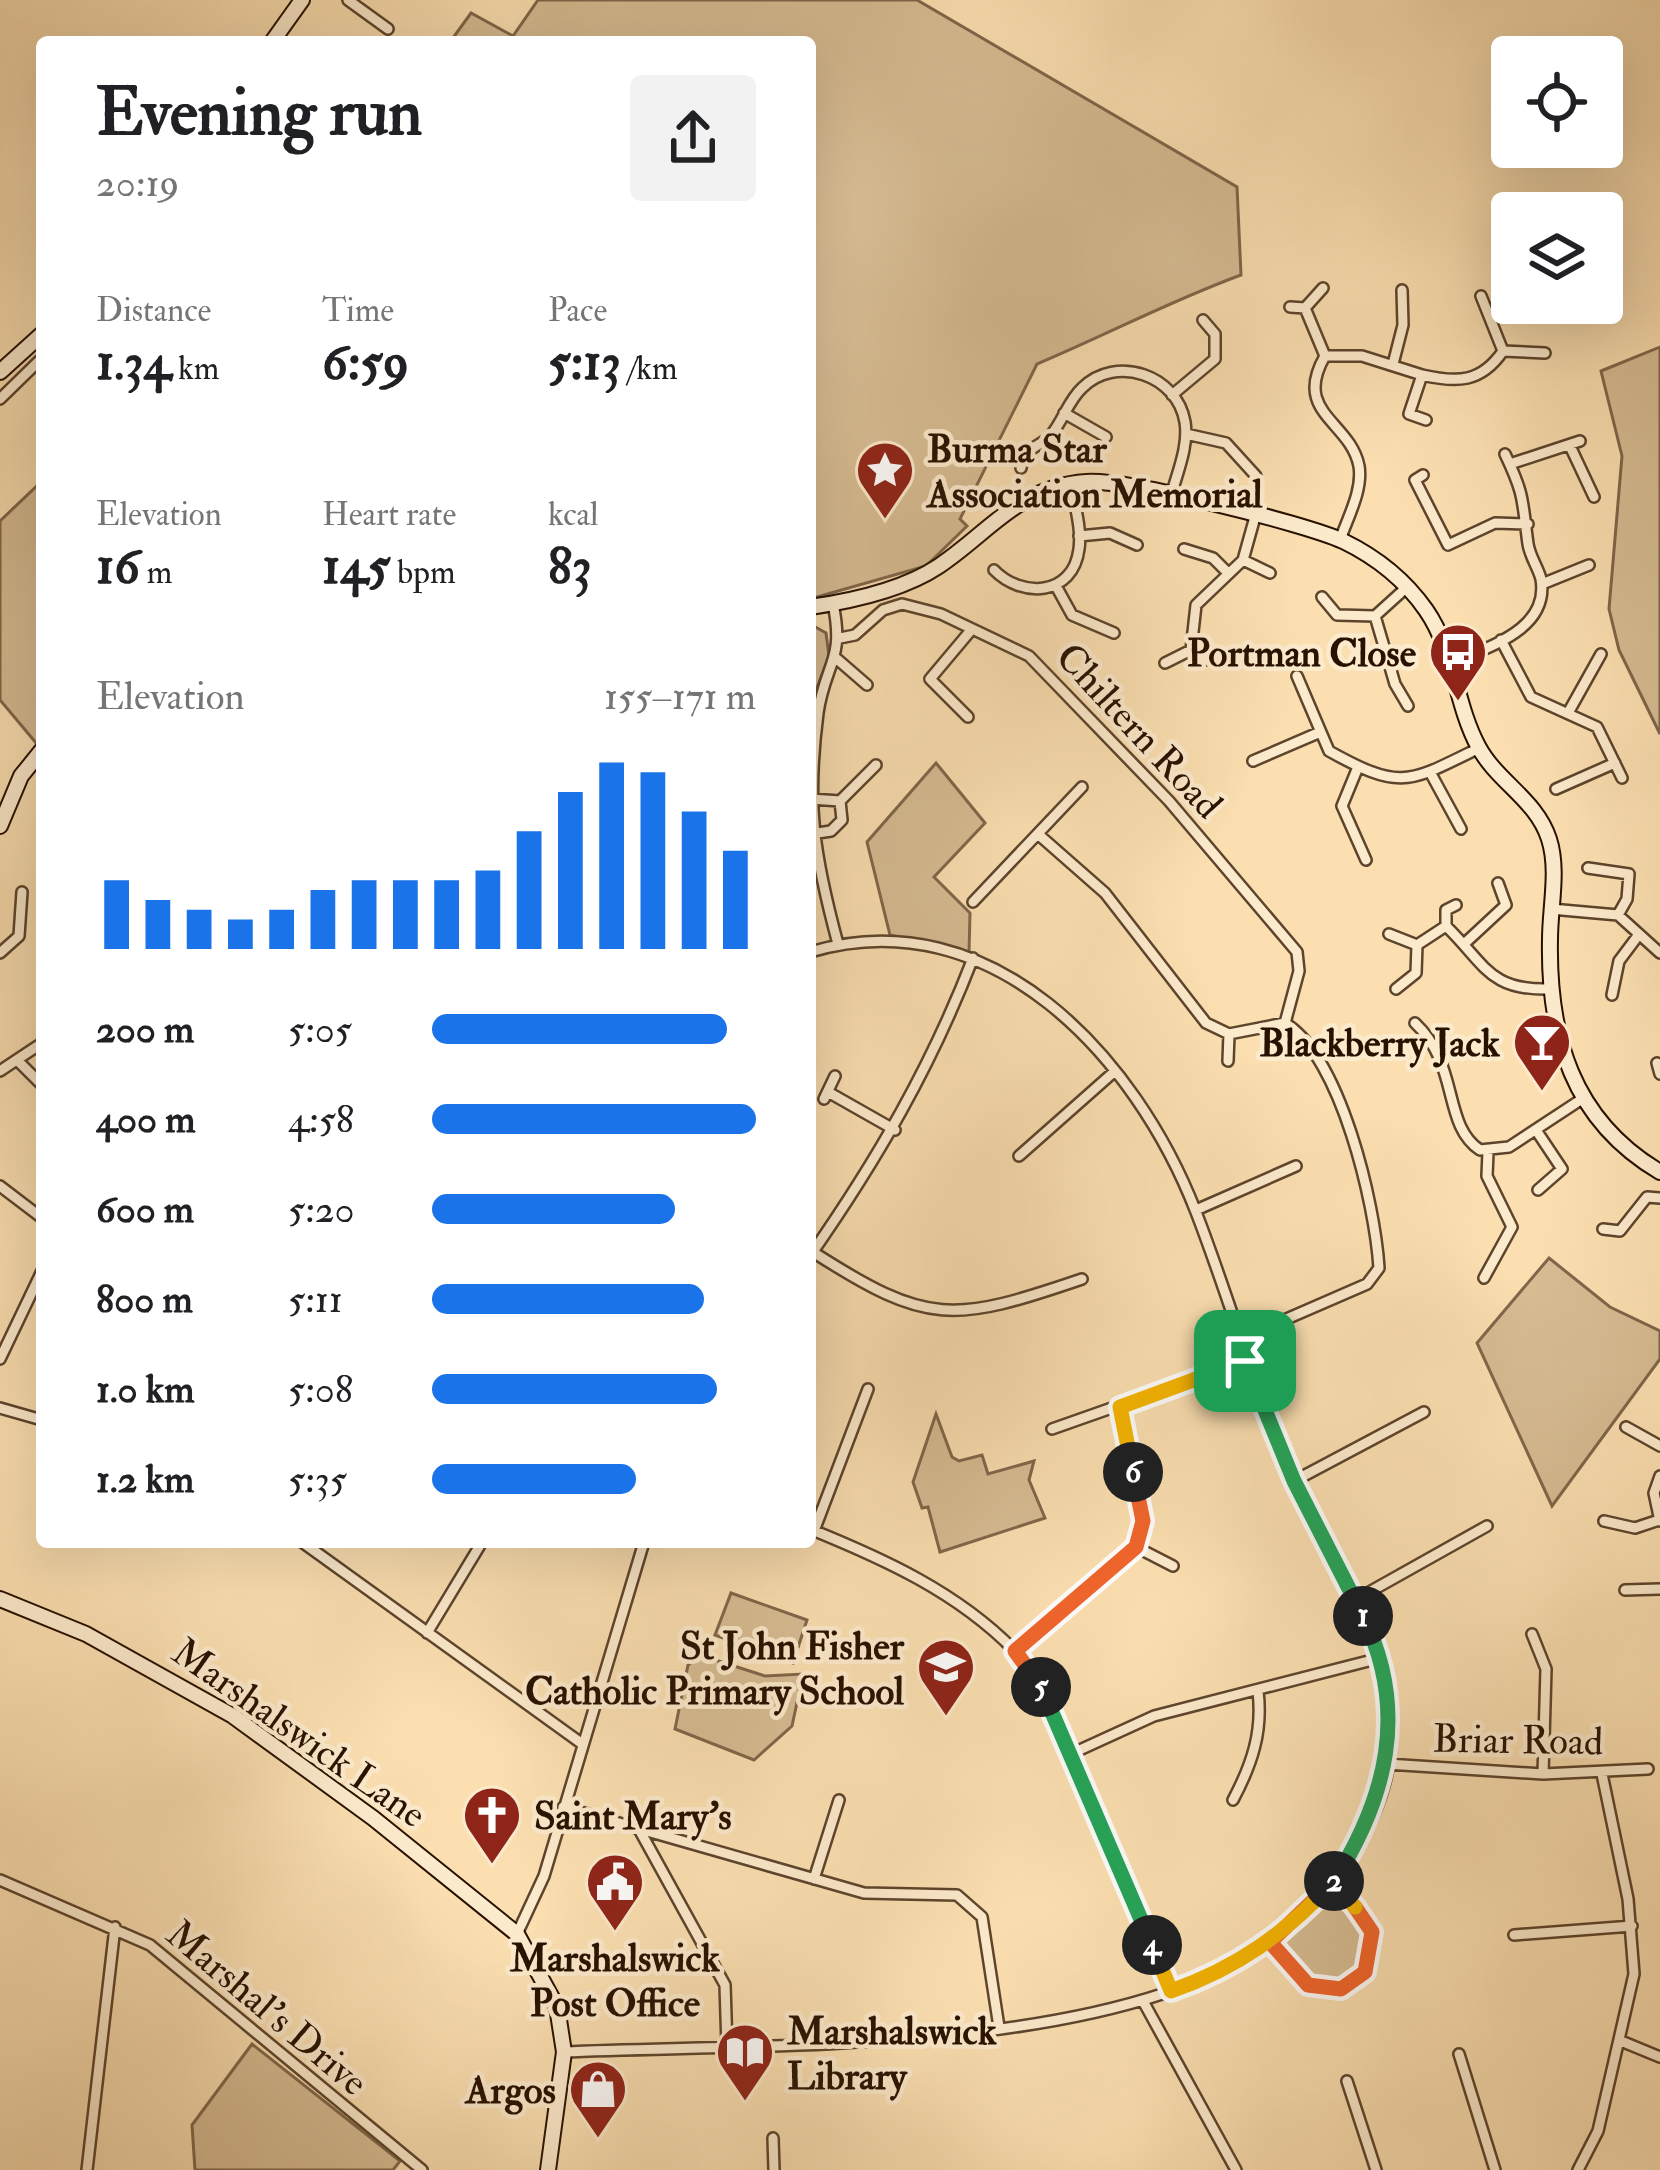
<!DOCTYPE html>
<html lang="en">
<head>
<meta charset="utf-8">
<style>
	body { margin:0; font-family:"IM FELL Double Pica",serif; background:#f2f2f2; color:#202124; height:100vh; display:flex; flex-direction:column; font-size:45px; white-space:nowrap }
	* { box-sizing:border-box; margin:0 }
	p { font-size:39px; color:#757577 }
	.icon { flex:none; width:66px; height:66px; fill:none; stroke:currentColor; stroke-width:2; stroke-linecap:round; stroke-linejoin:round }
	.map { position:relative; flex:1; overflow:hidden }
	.panel { position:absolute; left:36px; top:36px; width:780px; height:1512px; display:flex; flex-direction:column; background:#fff; border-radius:12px; box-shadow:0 12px 48px #0002 }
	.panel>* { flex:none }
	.controls { position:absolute; left:1491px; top:36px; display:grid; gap:24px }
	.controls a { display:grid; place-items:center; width:132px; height:132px; border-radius:12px; background:#fff; box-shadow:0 12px 48px #0002; font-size:60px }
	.pin { position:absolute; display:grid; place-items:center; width:102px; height:102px; color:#fff; margin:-51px; border-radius:24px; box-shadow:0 6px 18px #0006 }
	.km { position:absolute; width:60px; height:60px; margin:-30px; border-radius:50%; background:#222; color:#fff; font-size:33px; line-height:60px; text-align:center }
	.round { display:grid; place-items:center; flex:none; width:126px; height:126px; border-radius:12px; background:#f2f2f2 }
	.headline { display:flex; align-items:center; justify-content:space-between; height:204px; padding:0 60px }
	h1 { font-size:66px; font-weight:700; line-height:90px }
	.figures { display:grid; grid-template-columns:repeat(3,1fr); gap:18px; height:204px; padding:12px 60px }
	.figures div { display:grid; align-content:center }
	.figures b { font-size:51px; font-weight:700 }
	.figures small { font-size:33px; font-weight:400 }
	.figures p { font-size:33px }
	.chart { height:336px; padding:24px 60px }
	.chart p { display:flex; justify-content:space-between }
	.chart svg { width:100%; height:216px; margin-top:12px; stroke:#1a73e8; stroke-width:6 }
	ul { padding:0 60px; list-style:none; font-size:39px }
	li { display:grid; grid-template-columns:192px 144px 1fr; align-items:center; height:90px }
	li i { height:30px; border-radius:15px; background:#1a73e8 }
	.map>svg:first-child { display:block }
</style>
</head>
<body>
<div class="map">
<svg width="1660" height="2170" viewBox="0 0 1660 2170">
	<rect width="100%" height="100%" fill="#fbdfb1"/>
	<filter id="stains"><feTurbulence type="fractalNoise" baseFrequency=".00167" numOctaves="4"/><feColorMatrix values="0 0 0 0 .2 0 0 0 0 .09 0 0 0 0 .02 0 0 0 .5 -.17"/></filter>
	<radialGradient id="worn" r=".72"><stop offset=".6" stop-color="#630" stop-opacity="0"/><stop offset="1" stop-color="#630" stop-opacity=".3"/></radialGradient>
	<path fill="#d7bc93" stroke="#80664a" stroke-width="3" d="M538,0H917L1237,187L1241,275C1170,301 1106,335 1037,364L960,519L967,526L926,566L810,599V42H450L471,13L513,36Z
		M1660,347V734L1619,650L1609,609L1622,456L1601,371Z
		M42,481V735L37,744L0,700V521Z
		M810,624L826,633L829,656L810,706Z
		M936,763L985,823L934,877L970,913L969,953L890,935L867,842Z
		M1549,1258L1610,1307L1660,1331V1359L1552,1506L1477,1343Z
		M936,1414L952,1457L959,1461L982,1455L988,1474L1034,1461L1029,1480L1045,1518L940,1552L928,1507L922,1508L913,1482Z
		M731,1593L807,1620L793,1663L715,1635Z
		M700,1655L765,1676L803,1674L792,1726L754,1760L675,1729L688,1665Z
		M1332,1891C1341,1903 1356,1915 1362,1929C1379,1969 1341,1986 1309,1981L1275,1944Z
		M252,2044L400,2161L393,2170H195L192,2125Z"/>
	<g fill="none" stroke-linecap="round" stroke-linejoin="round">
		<defs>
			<path id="street" d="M348,0L388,29
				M1290,307L1305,308L1323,288
				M1305,308L1325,356C1292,413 1350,421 1359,466C1363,490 1348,517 1340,540
				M1503,351L1545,353
				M1325,356H1362L1422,375L1409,414L1426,420
				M1393,364L1403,325L1402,290
				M1422,375C1457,383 1481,383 1503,351L1481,296
				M1172,395L1215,359V334L1203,320
				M0,399L42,358
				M1064,413L1106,437
				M1186,434L1226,443L1256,476
				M1570,446L1594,497
				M1510,464L1580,441
				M1021,468C1024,446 1038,449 1051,435C1063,421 1068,401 1082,388C1116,354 1177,375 1185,422C1189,446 1177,473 1171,496
				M1423,475L1415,480L1448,545L1495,523L1528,524
				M1079,536L1110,533L1137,545
				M1184,549L1213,558L1228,573
				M1243,560L1270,573
				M994,570C1021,598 1073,597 1079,549C1082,528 1074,504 1071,483
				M1542,584L1589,565
				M1056,586L1072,615L1114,633
				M1322,597L1337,615L1375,616L1407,587
				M833,604C845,660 825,664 818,713C806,805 814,855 838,944
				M1375,616L1395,684L1408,706
				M840,638L855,635L883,610L902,604L941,614L1029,656L1169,801L1297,952L1299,971L1285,1023
				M1501,640L1531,697L1597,727L1622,778
				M837,659L867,685
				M1206,660L1191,650L1196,605L1243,560L1255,517
				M1165,663L1191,650
				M1452,663C1487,647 1550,630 1541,579C1538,567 1530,557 1528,544C1522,500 1525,496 1505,454
				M1297,676L1329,751C1401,791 1408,783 1479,748
				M1568,713L1601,654
				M968,717L930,679L972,629
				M1253,761L1318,733
				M1358,767L1342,806L1366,860
				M1430,772L1461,829
				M1556,789L1615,763
				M840,801L876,765
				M811,834L831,831L842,820L840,801L811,799
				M1039,835L1105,893L1206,1023L1229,1034L1285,1023C1341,1057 1375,1204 1379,1268L1367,1284L1238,1340
				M1588,868L1629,874L1627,899L1618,915
				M973,902L1082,787
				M1456,905L1446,910V926C1486,965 1489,991 1551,989
				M1551,909L1618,915L1660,953
				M1389,934L1417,945
				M1464,944L1506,905L1498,883
				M0,953L19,936L22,892
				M1396,989L1416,973L1417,945L1446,926
				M1612,995L1619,961L1637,937
				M1415,1023C1460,1065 1442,1125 1480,1150L1509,1147L1582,1099
				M18,1061L42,1085
				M1228,1061L1229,1034
				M1657,1063L1660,1074
				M0,1071L42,1043
				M828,1092L895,1130
				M824,1099L835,1076
				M1536,1130L1562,1169L1538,1190
				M1019,1156L1115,1071
				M0,1186L42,1218
				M1196,1210L1296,1166
				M1603,1229L1620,1231L1647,1197L1660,1198
				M813,1252C928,1326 953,1323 1082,1279
				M810,1256C877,1160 931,1067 973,958
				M1484,1278L1512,1227L1487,1176L1488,1152
				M0,1359L42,1271
				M0,1408L42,1420
				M1626,1427L1660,1446
				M1052,1429L1245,1361
				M1660,1476L1654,1493L1660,1521
				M1294,1481L1424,1412
				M1604,1521L1635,1528L1659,1520
				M810,1529C884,1559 957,1592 1014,1650C1054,1692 1072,1752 1094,1804C1120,1867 1145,1929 1171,1991
				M814,1531L868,1389
				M302,1542L581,1743
				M1136,1547L1173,1566
				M1625,1590L1660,1589
				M1355,1600L1487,1526
				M427,1633L482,1542
				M1532,1634L1546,1669L1543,1774
				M1015,1651L1136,1547L1143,1521L1120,1407
				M1073,1753L1154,1716L1380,1658
				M1387,1764L1543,1774L1648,1769
				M1233,1800C1252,1764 1263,1732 1258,1691
				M563,1807L864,1893L957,1895L982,1917L999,2027
				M640,1831L725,1985L727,2047
				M814,1879L839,1800
				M0,1880L150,1945L422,2170
				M517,1934L544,1876L644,1542
				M1514,1935L1632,1926
				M1270,1942L1308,1985L1341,1989L1365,1972L1372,1932L1333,1882
				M1143,2001L1236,2170
				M1621,2041L1660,2057
				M564,2052C761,2043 1104,2057 1268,1944C1330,1901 1390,1817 1391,1739C1392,1632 1321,1548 1283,1454C1250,1374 1227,1292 1196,1212C1136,1057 991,898 810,952
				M1459,2054L1495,2170
				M1347,2081L1376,2170
				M773,2138L774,2170
				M87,2170L115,1927
				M1578,2170L1598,2131L1634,1974L1628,1899L1602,1774"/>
			<path id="secondary" d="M272,42L302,0
				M0,372L42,334
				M810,607C852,601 903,590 939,566C991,531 1018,487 1086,482C1127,479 1303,523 1343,541C1376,557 1405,580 1426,610C1455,652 1455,703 1478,746C1497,782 1536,799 1549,839C1559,870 1550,907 1550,939C1548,1036 1572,1120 1660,1172
				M0,826L21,776L42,750
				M0,1599L86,1634L233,1716L373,1818L517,1934L557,2007L564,2052L548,2170"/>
		</defs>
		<use href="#street" stroke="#5d442c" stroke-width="14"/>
		<use href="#secondary" stroke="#281100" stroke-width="18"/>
		<use href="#street" stroke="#fceacc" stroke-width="9"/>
		<use href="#secondary" stroke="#fceacc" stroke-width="14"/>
	</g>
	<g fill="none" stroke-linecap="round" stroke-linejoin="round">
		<defs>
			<path id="split-1" d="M1245,1361L1294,1481L1363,1616"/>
			<path id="split-2" d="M1334,1881C1387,1797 1409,1710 1363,1616"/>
			<path id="split-3" d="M1334,1881L1270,1942L1308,1985L1341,1989L1365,1972L1372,1932L1355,1907"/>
			<path id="split-4" d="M1152,1945L1171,1991C1237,1968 1286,1933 1333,1882L1355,1907"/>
			<path id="split-5" d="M1041,1687L1152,1945"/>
			<path id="split-6" d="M1041,1687L1015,1651L1136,1547L1143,1521L1133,1472"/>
			<path id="split-7" d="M1133,1472L1120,1407L1245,1361"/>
		</defs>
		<use href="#split-1" stroke="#fff" stroke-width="24"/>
		<use href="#split-2" stroke="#fff" stroke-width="24"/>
		<use href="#split-3" stroke="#fff" stroke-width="24"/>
		<use href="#split-4" stroke="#fff" stroke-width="24"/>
		<use href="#split-5" stroke="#fff" stroke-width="24"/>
		<use href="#split-6" stroke="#fff" stroke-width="24"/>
		<use href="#split-7" stroke="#fff" stroke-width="24"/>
		<use href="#split-1" stroke="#22a559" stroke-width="15"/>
		<use href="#split-2" stroke="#22a559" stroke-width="15"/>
		<use href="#split-3" stroke="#f0652b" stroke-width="15"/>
		<use href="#split-4" stroke="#f5b400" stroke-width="15"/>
		<use href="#split-5" stroke="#22a559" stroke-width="15"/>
		<use href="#split-6" stroke="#f0652b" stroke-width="15"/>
		<use href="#split-7" stroke="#f5b400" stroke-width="15"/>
	</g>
	<defs>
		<symbol id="sight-pin" viewBox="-11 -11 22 30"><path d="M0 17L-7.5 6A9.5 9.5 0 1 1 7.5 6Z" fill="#8f2418" stroke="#fceacc"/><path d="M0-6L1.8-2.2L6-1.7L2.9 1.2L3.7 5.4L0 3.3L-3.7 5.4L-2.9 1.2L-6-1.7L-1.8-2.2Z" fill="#fff"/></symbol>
		<symbol id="bus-pin" viewBox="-11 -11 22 30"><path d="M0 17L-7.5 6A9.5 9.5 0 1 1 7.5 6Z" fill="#8f2418" stroke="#fceacc"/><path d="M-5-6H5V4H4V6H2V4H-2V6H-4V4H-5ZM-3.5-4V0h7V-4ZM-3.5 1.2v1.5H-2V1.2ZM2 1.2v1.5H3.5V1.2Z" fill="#fff"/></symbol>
		<symbol id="bar-pin" viewBox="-11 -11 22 30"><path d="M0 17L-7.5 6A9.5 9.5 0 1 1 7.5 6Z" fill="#8f2418" stroke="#fceacc"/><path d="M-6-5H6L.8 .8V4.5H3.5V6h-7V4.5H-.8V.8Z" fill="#fff"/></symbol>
		<symbol id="school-pin" viewBox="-11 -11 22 30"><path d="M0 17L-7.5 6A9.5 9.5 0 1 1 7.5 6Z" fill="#8f2418" stroke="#fceacc"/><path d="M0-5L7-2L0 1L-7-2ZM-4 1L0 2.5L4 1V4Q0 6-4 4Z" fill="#fff"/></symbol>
		<symbol id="church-pin" viewBox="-11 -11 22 30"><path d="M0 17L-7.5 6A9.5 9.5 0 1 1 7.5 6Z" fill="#8f2418" stroke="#fceacc"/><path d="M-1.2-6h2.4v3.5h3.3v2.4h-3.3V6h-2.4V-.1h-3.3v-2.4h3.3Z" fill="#fff"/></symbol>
		<symbol id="civic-pin" viewBox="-11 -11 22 30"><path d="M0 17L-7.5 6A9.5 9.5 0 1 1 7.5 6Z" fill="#8f2418" stroke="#fceacc"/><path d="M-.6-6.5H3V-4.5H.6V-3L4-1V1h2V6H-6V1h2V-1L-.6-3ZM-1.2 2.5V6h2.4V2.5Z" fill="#fff"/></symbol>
		<symbol id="library-pin" viewBox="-11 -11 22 30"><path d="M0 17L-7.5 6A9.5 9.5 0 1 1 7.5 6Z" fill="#8f2418" stroke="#fceacc"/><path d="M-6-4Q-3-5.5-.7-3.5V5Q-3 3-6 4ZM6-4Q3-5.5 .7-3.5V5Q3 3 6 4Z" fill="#fff"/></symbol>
		<symbol id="shop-pin" viewBox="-11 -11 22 30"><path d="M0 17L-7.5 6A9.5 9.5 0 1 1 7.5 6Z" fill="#8f2418" stroke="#fceacc"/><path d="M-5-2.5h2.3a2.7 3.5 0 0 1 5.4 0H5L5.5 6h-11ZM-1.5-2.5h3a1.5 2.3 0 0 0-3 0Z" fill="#fff"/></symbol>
	</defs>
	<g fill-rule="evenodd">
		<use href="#sight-pin" x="852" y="437" width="66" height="90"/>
		<use href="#bus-pin" x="1425" y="619" width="66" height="90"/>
		<use href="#bar-pin" x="1509" y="1009" width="66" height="90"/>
		<use href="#school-pin" x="913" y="1634" width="66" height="90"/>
		<use href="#church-pin" x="459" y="1782" width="66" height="90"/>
		<use href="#civic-pin" x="582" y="1849" width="66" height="90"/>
		<use href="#library-pin" x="712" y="2019" width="66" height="90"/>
		<use href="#shop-pin" x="565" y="2056" width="66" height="90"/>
	</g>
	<g text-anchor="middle" stroke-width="9" stroke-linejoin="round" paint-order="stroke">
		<g font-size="39" font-weight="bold" fill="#281100" stroke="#fceacc" text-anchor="end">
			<text x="927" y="462" text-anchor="start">Burma Star<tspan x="927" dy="45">Association Memorial</tspan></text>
			<text x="1416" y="666">Portman Close</text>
			<text x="1500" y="1056">Blackberry Jack</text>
			<text x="904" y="1659">St John Fisher<tspan x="904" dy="45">Catholic Primary School</tspan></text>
			<text x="534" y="1829" text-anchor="start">Saint Mary's</text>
			<text x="615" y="1971" text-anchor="middle">Marshalswick<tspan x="615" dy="45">Post Office</tspan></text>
			<text x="787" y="2044" text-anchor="start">Marshalswick<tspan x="787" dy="45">Library</tspan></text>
			<text x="556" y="2103">Argos</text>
		</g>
		<g font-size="39" fill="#281100" stroke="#fceacc">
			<text transform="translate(1140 730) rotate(47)" y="14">Chiltern Road</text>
			<text transform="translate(300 1732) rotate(35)" y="14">Marshalswick Lane</text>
			<text transform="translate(1518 1739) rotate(1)" y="14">Briar Road</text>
			<text transform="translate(268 2007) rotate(40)" y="14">Marshal's Drive</text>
		</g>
	</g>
	<rect width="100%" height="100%" filter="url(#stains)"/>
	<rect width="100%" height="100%" fill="url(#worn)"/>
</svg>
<div class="controls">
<a><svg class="icon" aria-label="locate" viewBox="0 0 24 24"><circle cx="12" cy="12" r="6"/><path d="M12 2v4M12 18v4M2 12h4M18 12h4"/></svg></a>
<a><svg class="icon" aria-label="layers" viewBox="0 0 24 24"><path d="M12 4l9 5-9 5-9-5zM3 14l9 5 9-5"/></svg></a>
</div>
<div class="pin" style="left:1245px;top:1361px;background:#1e9e55"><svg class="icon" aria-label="arrive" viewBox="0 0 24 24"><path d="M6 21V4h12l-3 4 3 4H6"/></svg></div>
<b class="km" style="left:1363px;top:1616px">1</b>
<b class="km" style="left:1334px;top:1881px">2</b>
<b class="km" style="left:1152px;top:1945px">4</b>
<b class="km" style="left:1041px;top:1687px">5</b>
<b class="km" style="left:1133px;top:1472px">6</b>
<section class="panel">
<div class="headline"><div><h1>Evening run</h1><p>20:19</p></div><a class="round"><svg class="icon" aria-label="share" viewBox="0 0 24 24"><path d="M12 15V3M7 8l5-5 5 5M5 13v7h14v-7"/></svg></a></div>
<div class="figures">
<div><p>Distance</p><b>1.34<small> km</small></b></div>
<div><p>Time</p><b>6:59</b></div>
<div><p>Pace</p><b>5:13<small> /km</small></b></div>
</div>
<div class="figures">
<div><p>Elevation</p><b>16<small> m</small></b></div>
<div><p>Heart rate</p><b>145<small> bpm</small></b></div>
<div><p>kcal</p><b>83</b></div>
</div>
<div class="chart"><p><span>Elevation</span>155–171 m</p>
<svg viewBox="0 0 160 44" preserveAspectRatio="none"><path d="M5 44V30M15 44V34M25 44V36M35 44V38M45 44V36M55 44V32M65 44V30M75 44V30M85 44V30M95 44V28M105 44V20M115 44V12M125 44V6M135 44V8M145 44V16M155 44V24"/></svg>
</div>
<ul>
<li><b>200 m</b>5:05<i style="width:91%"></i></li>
<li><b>400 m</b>4:58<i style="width:100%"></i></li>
<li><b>600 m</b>5:20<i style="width:75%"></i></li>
<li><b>800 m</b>5:11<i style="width:84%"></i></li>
<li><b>1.0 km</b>5:08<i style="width:88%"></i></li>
<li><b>1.2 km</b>5:35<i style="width:63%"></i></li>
</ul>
</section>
</div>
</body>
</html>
